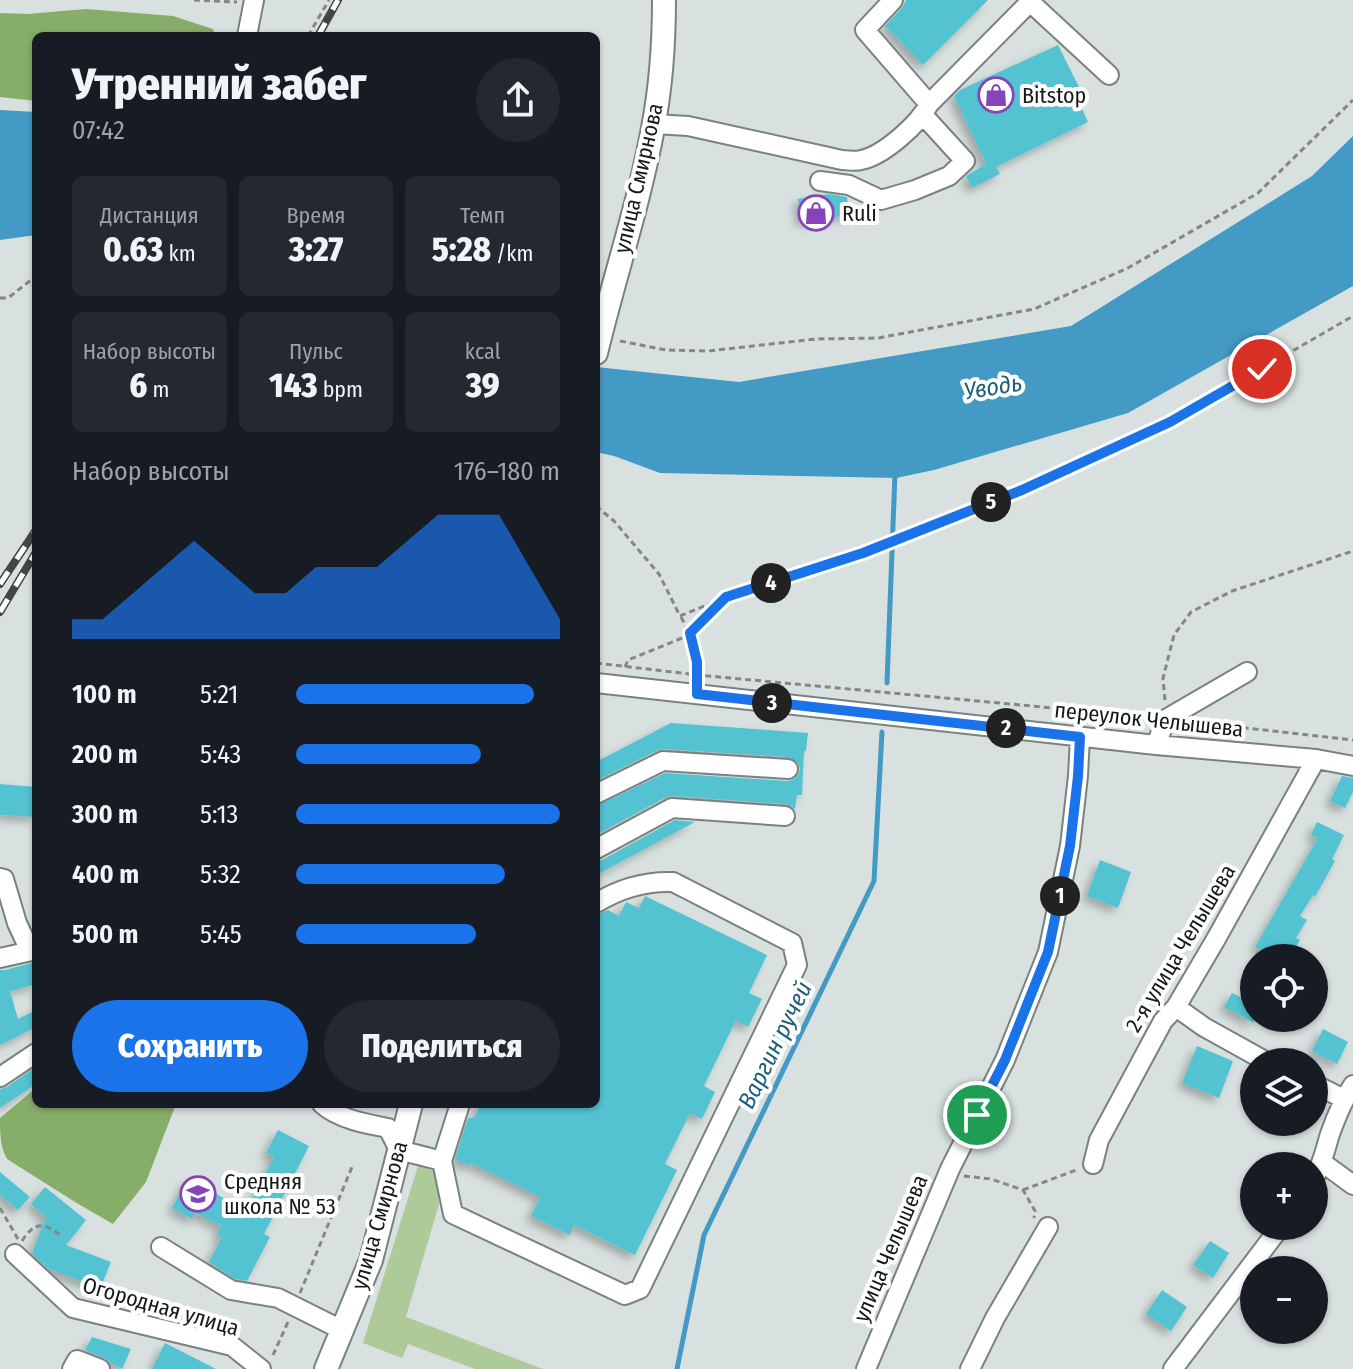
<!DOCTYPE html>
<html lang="ru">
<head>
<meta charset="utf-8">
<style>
	body { margin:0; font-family:"Fira Sans Condensed",sans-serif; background:#242831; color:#f1f3f6; height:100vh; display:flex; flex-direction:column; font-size:30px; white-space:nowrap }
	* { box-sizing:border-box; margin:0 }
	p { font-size:26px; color:#9ea1a6 }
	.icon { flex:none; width:44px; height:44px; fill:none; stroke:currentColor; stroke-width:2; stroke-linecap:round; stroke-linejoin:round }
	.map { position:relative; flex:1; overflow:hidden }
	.panel { position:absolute; left:32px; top:32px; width:568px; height:1076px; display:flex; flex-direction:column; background:#171b24; border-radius:12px; box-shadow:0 2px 6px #0004 }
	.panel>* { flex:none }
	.buttons { position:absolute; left:1240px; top:944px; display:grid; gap:16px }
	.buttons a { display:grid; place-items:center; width:88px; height:88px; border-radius:50%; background:#171b24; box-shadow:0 2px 6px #0004; font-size:40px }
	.pin { position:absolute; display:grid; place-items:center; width:68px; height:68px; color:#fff; margin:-34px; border:4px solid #fff; border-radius:50%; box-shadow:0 2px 8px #0007 }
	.km { position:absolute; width:40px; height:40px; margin:-20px; border-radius:50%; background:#222; color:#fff; font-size:22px; line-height:40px; text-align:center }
	.round { display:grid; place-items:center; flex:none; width:84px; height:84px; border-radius:42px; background:#242831 }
	.head { display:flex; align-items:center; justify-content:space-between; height:136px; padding:0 40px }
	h1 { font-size:44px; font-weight:800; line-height:60px }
	.metrics { display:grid; grid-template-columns:repeat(3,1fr); gap:12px; height:136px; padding:8px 40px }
	.metrics div { display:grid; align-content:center; border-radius:12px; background:#242831; text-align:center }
	.metrics b { font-size:34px; font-weight:800 }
	.metrics small { font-size:22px; font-weight:400 }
	.metrics p { font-size:22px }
	.chart { height:224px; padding:16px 40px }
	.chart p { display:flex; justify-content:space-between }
	.chart svg { width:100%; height:144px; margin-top:8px; fill:#1a73e8; opacity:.7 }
	.primary-button { display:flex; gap:16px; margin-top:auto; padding:16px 40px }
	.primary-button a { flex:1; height:92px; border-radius:48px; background:#1a73e8; color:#fff; font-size:32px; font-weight:800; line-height:92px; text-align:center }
	.primary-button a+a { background:#242831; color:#f1f3f6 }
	ul { padding:0 40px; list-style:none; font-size:26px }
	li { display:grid; grid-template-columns:128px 96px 1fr; align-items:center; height:60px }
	li i { height:20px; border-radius:10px; background:#1a73e8 }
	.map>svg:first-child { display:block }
</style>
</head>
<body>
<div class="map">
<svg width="1353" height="1369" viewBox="0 0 1353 1369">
	<defs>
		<filter id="shadow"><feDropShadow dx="-5" dy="5" stdDeviation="4" flood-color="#0004"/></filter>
	</defs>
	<rect width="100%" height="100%" fill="#d8e1df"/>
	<path fill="#adca98" d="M418,1166L437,1172L439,1204L406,1317L543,1369H475L408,1344L402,1358L363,1343Z"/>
	<path fill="#87ae69" d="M86,9L173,16L213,29L215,36H36V101L0,97V13L27,14Z
		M36,1088V1104H176L146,1182L113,1224L75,1202L7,1159C0,1147 0,1132 0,1118Z"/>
	<path fill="#439ac4" d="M0,110L36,112V235L0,240Z
		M1353,136V286L1128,413L934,470L896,478L660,473L614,456L596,452V367L739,382L1071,326L1312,176Z"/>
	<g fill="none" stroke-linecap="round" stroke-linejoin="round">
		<path stroke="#439ac4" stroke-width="5" d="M887,683L895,473
			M677,1369L704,1235L874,881L882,732"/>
	</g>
	<path fill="#52c3d2" filter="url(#shadow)" d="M906,0H988L923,65L885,26L902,8Z
		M1058,45L1084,97L1078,100L1088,122L996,167L1000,174L972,188L966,176L986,164L954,96L960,90Z
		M829,194L847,197L849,215L801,222L798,199Z
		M671,723L808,733L806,751H804L802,795H797L795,809L786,804L672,796L666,797L596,835V806L665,773L787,781L794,779L798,775L800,769L798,763L789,757L664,749L658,750L596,781V762Z
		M1342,776L1353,778V792L1345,808L1330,801Z
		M0,784L36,787V817L0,815Z
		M675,820L695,822L596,875V861L602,860Z
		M1317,822L1344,835L1332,859L1335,861L1315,897L1313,895L1300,916L1307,920L1296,938L1300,940L1290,958H1275L1255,947L1318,838L1311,835Z
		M1100,860L1131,872L1118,908L1087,896Z
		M645,896L767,955L749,993L762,999L748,1027L736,1020L704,1086L715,1092L702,1119L690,1113L665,1164L677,1170L635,1255L574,1225L570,1235L531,1216L540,1197L471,1163L469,1166L455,1159L468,1118H474L481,1104H596V920L599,914L608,910L619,916L626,902L639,908Z
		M36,962V984L10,991L18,1019L36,1010V1027L0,1045V970H5Z
		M1232,993L1254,1004V1023L1224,1007Z
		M1323,1029L1348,1042L1337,1064L1312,1051Z
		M1197,1046L1233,1061L1219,1098L1182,1083Z
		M36,1067V1084L0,1108V1089L7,1087Z
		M278,1130L309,1146L264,1234L270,1237L247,1281L235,1279L209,1262L222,1237L217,1234L221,1226L195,1213L192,1219L172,1208L187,1179L247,1210L274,1157L266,1153Z
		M0,1172L30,1197L18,1210L0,1195Z
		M45,1187L86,1220L66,1245L111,1262L100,1289L47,1268L32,1253L46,1217L31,1204Z
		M1210,1241L1229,1253L1213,1278L1193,1265Z
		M1162,1290L1187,1307L1171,1331L1146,1314Z
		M92,1337L131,1349L122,1369L110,1363L104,1358L85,1350Z
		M165,1343L216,1369H152Z"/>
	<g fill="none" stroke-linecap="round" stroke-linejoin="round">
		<defs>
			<path id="minor" d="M247,36L254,0
				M929,104L1030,2L1109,75
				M654,124L688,126L842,160C848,160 855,162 861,160C883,156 919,124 929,104L865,30L893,0
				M820,181L849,185L881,200L915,190L949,176L965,161L923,115
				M596,683L1156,745L1316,759L1353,766
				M1156,745L1166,719L1247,672
				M596,794L663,761L788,769
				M596,849L672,808L785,816
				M0,878L4,879L17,923L30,951
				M0,958L36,950
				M1176,1007L1204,1027L1267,1062
				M0,1077L36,1053
				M1314,1084L1344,1099
				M322,1104C338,1119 367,1124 388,1128L399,1150L442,1161
				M460,1104L442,1161L453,1214L625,1295L640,1289L797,965L792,943L673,882C646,881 619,889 596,903
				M1323,1163L1353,1185
				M1093,1164L1099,1140L1163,1021L1176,1007L1216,939L1316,759
				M1314,1178C1323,1163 1325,1150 1330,1134C1336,1117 1343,1100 1353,1085
				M161,1247L231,1290L278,1298L342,1330
				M15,1254L73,1308L232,1346L261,1369
				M72,1369L77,1360L100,1369
				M866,1369L950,1169L1005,1060L1048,952L1070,846L1078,776L1080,737
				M970,1369L995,1318L1048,1227
				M1173,1369L1281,1226"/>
			<path id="major" d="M596,353C614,278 639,204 653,128C661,86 664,42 664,0
				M326,1369L371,1260L411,1104"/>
		</defs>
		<use href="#minor" stroke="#798280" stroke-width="22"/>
		<use href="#major" stroke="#798280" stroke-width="26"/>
		<path stroke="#828887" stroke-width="3" stroke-dasharray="6 4" stroke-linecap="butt" d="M194,0L237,2
			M308,36L329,0
			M0,298H8L36,276
			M620,341L666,350L708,351L816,339L878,338L1034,309L1128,268L1258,193L1353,100
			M596,397L602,369
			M596,506L614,521L659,574L680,616L726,597L863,553L1022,490L1170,422L1353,316
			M681,617C691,635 696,654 698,675
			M596,663L698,675L1150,717
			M625,667L628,660L687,636L725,599
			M1165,700L1163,678L1174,635L1191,612L1232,591L1353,551
			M1193,722L1353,740
			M964,1176L991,1179L1023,1190L1035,1211L1034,1218
			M1023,1190L1079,1169
			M0,1208L18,1239
			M22,1241C35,1221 44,1222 61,1236
			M300,1293L352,1167
			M273,1355L288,1322"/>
		<use href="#minor" stroke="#fff" stroke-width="18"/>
		<use href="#major" stroke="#fff" stroke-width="22"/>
		<defs>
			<path id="rail" d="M318,36L338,0
				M0,584L36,530
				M0,612L36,552"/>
		</defs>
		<use href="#rail" stroke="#424645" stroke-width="8"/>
		<use href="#rail" stroke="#fff" stroke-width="5" stroke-dasharray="15" stroke-linecap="butt"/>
	</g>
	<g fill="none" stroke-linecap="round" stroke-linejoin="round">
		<defs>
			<path id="route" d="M977,1115L1005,1060L1048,952L1070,846L1078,776L1080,737L697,694V662L690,633L726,597L863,553L1022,490L1170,422L1262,369"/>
		</defs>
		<use href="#route" stroke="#fff" stroke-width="16"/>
		<use href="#route" stroke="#1a73e8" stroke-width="10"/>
	</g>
	<defs>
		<symbol id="shop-ring" viewBox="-11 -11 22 22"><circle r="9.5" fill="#fff" stroke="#8544b9" stroke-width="1.5"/><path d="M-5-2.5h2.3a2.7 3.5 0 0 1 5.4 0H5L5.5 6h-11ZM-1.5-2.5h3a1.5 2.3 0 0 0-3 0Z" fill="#8544b9"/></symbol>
		<symbol id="school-ring" viewBox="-11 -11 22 22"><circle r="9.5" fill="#fff" stroke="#8544b9" stroke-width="1.5"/><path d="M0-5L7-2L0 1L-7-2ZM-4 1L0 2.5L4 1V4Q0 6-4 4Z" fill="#8544b9"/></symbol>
	</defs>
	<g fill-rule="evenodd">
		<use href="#shop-ring" x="976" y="75" width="40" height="40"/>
		<use href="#shop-ring" x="796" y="193" width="40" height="40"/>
		<use href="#school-ring" x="178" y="1174" width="40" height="40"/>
	</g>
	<g text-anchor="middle" stroke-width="8" stroke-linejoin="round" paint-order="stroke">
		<g font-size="22" fill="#151817" stroke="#fff" text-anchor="start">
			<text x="1022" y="103">Bitstop</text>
			<text x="842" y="221">Ruli</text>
			<text x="224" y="1189">Средняя<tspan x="224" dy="25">школа № 53</tspan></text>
		</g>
		<g font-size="22" fill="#151817" stroke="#fff">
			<text transform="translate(638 178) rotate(-77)" y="8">улица Смирнова</text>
			<text transform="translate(1149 719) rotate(6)" y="8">переулок Челышева</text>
			<text transform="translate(1180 948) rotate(-59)" y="8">2-я улица Челышева</text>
			<text transform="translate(379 1215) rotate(-74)" y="8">улица Смирнова</text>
			<text transform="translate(890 1248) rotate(-67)" y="8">улица Челышева</text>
			<text transform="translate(161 1306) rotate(16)" y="8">Огородная улица</text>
		</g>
		<g font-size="24" font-style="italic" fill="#1c5e7c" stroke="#fff">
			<text transform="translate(993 387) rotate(-9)" y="8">Уводь</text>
			<text transform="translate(775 1045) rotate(-64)" y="8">Варгин ручей</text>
		</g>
	</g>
</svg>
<div class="buttons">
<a><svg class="icon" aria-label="locate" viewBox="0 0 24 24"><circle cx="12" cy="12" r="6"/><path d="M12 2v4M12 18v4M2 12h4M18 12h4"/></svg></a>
<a><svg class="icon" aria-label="layers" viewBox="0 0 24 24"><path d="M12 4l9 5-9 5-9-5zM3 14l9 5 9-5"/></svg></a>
<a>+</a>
<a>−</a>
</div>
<div class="pin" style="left:977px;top:1115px;background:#1e9e55"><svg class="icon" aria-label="arrive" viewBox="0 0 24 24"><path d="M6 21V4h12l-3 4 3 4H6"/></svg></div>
<div class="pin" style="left:1262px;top:369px;background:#d93025"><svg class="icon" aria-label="check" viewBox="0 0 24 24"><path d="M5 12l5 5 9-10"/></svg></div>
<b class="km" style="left:1060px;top:896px">1</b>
<b class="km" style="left:1006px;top:728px">2</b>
<b class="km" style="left:772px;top:703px">3</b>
<b class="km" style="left:771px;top:583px">4</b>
<b class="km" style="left:991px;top:502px">5</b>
<section class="panel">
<div class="head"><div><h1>Утренний забег</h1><p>07:42</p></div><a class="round"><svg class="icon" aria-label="share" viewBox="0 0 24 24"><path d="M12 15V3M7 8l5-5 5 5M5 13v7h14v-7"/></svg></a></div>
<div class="metrics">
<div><p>Дистанция</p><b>0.63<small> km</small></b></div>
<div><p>Время</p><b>3:27</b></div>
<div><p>Темп</p><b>5:28<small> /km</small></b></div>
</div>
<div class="metrics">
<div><p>Набор высоты</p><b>6<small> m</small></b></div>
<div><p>Пульс</p><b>143<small> bpm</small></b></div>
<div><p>kcal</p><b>39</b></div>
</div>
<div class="chart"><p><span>Набор высоты</span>176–180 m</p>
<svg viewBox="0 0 160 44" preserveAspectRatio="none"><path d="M0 44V38L10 38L20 30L30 22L40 14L50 22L60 30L70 30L80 22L90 22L100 22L110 14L120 6L130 6L140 6L150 22L160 38V44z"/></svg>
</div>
<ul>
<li><b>100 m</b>5:21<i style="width:90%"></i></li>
<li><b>200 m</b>5:43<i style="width:70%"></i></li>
<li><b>300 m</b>5:13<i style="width:100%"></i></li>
<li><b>400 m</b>5:32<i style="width:79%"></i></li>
<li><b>500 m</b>5:45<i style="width:68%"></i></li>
</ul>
<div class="primary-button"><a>Сохранить</a><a>Поделиться</a></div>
</section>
</div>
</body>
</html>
